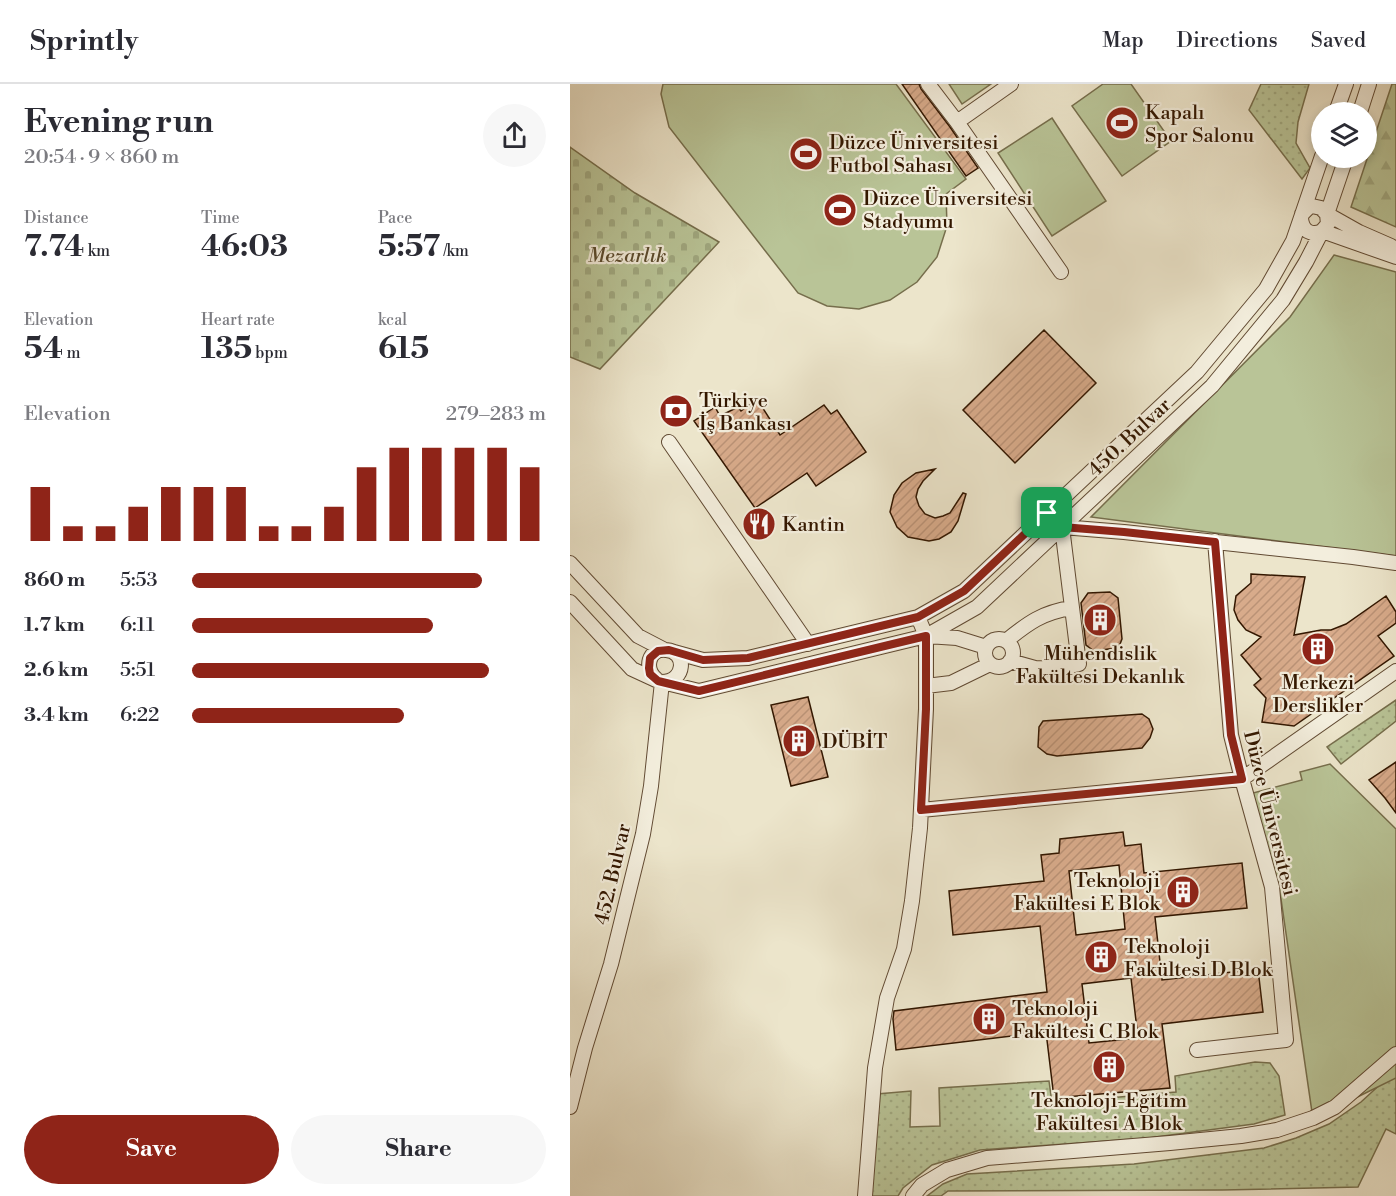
<!DOCTYPE html>
<html lang="en">
<head>
<meta charset="utf-8">
<style>
	body { margin:0; font-family:"Libre Bodoni",serif; background:#f7f7f7; color:#2b2b33; height:100vh; display:flex; flex-direction:column; font-size:22px; white-space:nowrap }
	* { box-sizing:border-box; margin:0 }
	p { font-size:20px; color:#7c7c81 }
	.icon { flex:none; width:33px; height:33px; fill:none; stroke:currentColor; stroke-width:2; stroke-linecap:round; stroke-linejoin:round }
	.map { position:relative; flex:1; overflow:hidden }
	.drawer { display:flex; flex-direction:column; background:#fff; width:570px }
	.drawer>* { flex:none }
	.tools { position:absolute; left:741px; top:18px; display:grid; gap:12px }
	.tools a { display:grid; place-items:center; width:66px; height:66px; border-radius:50%; background:#fff; box-shadow:0 3px 9px #0003; font-size:30px }
	.pin { position:absolute; display:grid; place-items:center; width:51px; height:51px; color:#fff; margin:-26px; border-radius:12px; box-shadow:0 3px 9px #0006 }
	.round { display:grid; place-items:center; flex:none; width:63px; height:63px; border-radius:32px; background:#f7f7f7 }
	.summary { display:flex; align-items:center; justify-content:space-between; height:102px; padding:0 24px }
	h1 { font-size:33px; font-weight:700; line-height:45px }
	.metrics { display:grid; grid-template-columns:repeat(3,1fr); gap:9px; height:102px; padding:6px 24px }
	.metrics div { display:grid; align-content:center }
	.metrics b { font-size:30px; font-weight:700 }
	.metrics small { font-size:16px; font-weight:400 }
	.metrics p { font-size:16px }
	.chart { height:168px; padding:12px 24px }
	.chart p { display:flex; justify-content:space-between }
	.chart svg { width:100%; height:108px; margin-top:6px; stroke:#8f2418; stroke-width:6 }
	.button { display:flex; gap:12px; margin-top:auto; padding:12px 24px }
	.button a { flex:1; height:69px; border-radius:36px; background:#8f2418; color:#fff; font-size:24px; font-weight:700; line-height:69px; text-align:center }
	.button a+a { background:#f7f7f7; color:#2b2b33 }
	ul { padding:0 24px; list-style:none; font-size:20px }
	li { display:grid; grid-template-columns:96px 72px 1fr; align-items:center; height:45px }
	li i { height:15px; border-radius:8px; background:#8f2418 }
	header { display:flex; align-items:center; gap:36px; box-sizing:border-box; height:84px; padding:0 30px; background:#fff; border-bottom:2px solid #e1e1e2 }
	header strong { font-size:28px }
	nav { display:flex; gap:33px; margin-inline-start:auto; font-size:21px }
	main { display:flex; flex:1; min-height:0 }
	.map>svg:first-child { display:block }
</style>
</head>
<body>
<header>
<strong>Sprintly</strong>
<nav><a>Map</a><a>Directions</a><a>Saved</a></nav>
</header>
<main>
<section class="drawer">
<div class="summary"><div><h1>Evening run</h1><p>20:54 · 9 × 860 m</p></div><a class="round"><svg class="icon" aria-label="share" viewBox="0 0 24 24"><path d="M12 15V3M7 8l5-5 5 5M5 13v7h14v-7"/></svg></a></div>
<div class="metrics">
<div><p>Distance</p><b>7.74<small> km</small></b></div>
<div><p>Time</p><b>46:03</b></div>
<div><p>Pace</p><b>5:57<small> /km</small></b></div>
</div>
<div class="metrics">
<div><p>Elevation</p><b>54<small> m</small></b></div>
<div><p>Heart rate</p><b>135<small> bpm</small></b></div>
<div><p>kcal</p><b>615</b></div>
</div>
<div class="chart"><p><span>Elevation</span>279–283 m</p>
<svg viewBox="0 0 160 44" preserveAspectRatio="none"><path d="M5 44V22M15 44V38M25 44V38M35 44V30M45 44V22M55 44V22M65 44V22M75 44V38M85 44V38M95 44V30M105 44V14M115 44V6M125 44V6M135 44V6M145 44V6M155 44V14"/></svg>
</div>
<ul>
<li><b>860 m</b>5:53<i style="width:82%"></i></li>
<li><b>1.7 km</b>6:11<i style="width:68%"></i></li>
<li><b>2.6 km</b>5:51<i style="width:84%"></i></li>
<li><b>3.4 km</b>6:22<i style="width:60%"></i></li>
</ul>
<div class="button"><a>Save</a><a>Share</a></div>
</section>
<div class="map">
<svg width="826" height="1112" viewBox="0 0 826 1112">
	<defs>
		<pattern id="grass-dots" width="8" height="8" patternUnits="userSpaceOnUse" patternTransform="scale(1.5)"><rect width="8" height="8" fill="#b9c497"/><path d="M2 2h.1M6 6h.1" fill="none" stroke="#a0a880" stroke-width="1.8" stroke-linecap="round"/></pattern>
		<pattern id="forest-firs" width="22" height="20" patternUnits="userSpaceOnUse" patternTransform="scale(1.5)"><rect width="22" height="20" fill="#b9c497"/><path d="M5 1l3.5 6h-7zM16 11l3.5 6h-7z" fill="#a0a880"/></pattern>
		<pattern id="cemetery-stones" width="16" height="16" patternUnits="userSpaceOnUse" patternTransform="scale(1.5)"><rect width="16" height="16" fill="#b9c497"/><path d="M2 7V4a2 2 0 0 1 4 0v3zM10 15v-3a2 2 0 0 1 4 0v3z" fill="#a0a880"/></pattern>
		<pattern id="building-hatch" width="6" height="6" patternUnits="userSpaceOnUse" patternTransform="scale(1.5)"><rect width="6" height="6" fill="#d8ab8b"/><path d="M-1 1l2-2M0 6l6-6M5 7l2-2" fill="none" stroke="#ba9276"/></pattern>
	</defs>
	<rect width="100%" height="100%" fill="#ece5cb"/>
	<filter id="stains"><feTurbulence type="fractalNoise" baseFrequency=".00333" numOctaves="4"/><feColorMatrix values="0 0 0 0 .2 0 0 0 0 .09 0 0 0 0 .02 0 0 0 .5 -.17"/></filter>
	<radialGradient id="worn" r=".72"><stop offset=".6" stop-color="#630" stop-opacity="0"/><stop offset="1" stop-color="#630" stop-opacity=".3"/></radialGradient>
	<path fill="url(#grass-dots)" stroke="#766e4c" stroke-width="1.5" d="M691,0H739L728,38L726,59L740,84L732,95L679,26Z
		M826,616V637L771,680L757,663Z
		M685,978L700,979L709,992L715,1031L684,1040L578,1054L410,1066L362,1081L333,1104L328,1112H300L307,1010L341,1007L340,1043L370,1042L369,1004L479,997L482,1019L606,1008L605,992Z
		M826,984V1050L816,1045L788,1103L652,1106L378,1107L371,1112H357L373,1100L397,1090L564,1080L694,1064L726,1054L759,1040L791,1018L815,996Z"/>
	<path fill="url(#forest-firs)" stroke="#766e4c" stroke-width="1.5" d="M822,0H826V143L781,123Z"/>
	<path fill="url(#cemetery-stones)" stroke="#766e4c" stroke-width="1.5" d="M0,63L65,109L149,158L30,285L0,273Z"/>
	<path fill="#b9c497" stroke="#766e4c" stroke-width="1.5" d="M93,0H326L396,95L376,110L377,142L367,173L347,198L320,216L289,225L257,222L228,209L99,43L91,10Z
		M379,0H421L392,20Z
		M533,0H561L601,57L552,92L502,22Z
		M482,34L536,117L482,152L428,69Z
		M764,171L826,188V472L521,433L720,233Z
		M760,680L826,745V994L743,1035L711,815L683,709L732,696L730,688Z"/>
	<path fill="url(#building-hatch)" stroke="#331700" stroke-width="1.5" fill-rule="evenodd" d="M332,0H349L351,5L380,43L408,84L396,92Z
		M474,246L526,299L445,379L393,326Z
		M187,315L210,351L254,321L261,330L267,326L296,368L246,402L237,389L185,424L124,337L145,323L150,332L168,323L171,327Z
		M365,385L353,397L348,405L346,413L349,422L355,430L365,434L373,432L380,429L393,409L396,410L388,437L381,448L369,455L359,457L338,453L327,443L320,428L324,411L332,399L346,389Z
		M681,490L735,493L724,551L751,546H761L776,540L816,512L826,528V539L808,552L824,572L724,642L692,638L696,614L684,601L691,595L671,571L691,553L676,546L668,536L664,526L666,512L681,499Z
		M540,508L548,514L552,555L550,560L546,564L524,567L516,561L511,519L518,509Z
		M238,613L258,693L221,702L201,621Z
		M572,630L579,635L583,645L580,654L572,664L487,672L477,670L468,663L469,643L473,637Z
		M826,678V729L815,714L799,696Z
		M553,748L555,762L571,760L574,789L672,779L677,824L585,833L592,896L688,885L693,928L592,940L600,1004L484,1014L476,948L326,966L323,935L324,927L477,908L470,842L383,851L379,807L474,797L471,771L489,769L490,755ZM549,781L555,845L506,851L499,787ZM561,894L568,954L519,959L512,900Z"/>
	<g fill="none" stroke-linecap="round" stroke-linejoin="round">
		<defs>
			<path id="minor" d="M358,0L387,38L491,188
				M766,28L776,0
				M790,28L799,0
				M387,38L441,0
				M732,130L738,124L742,122L751,124L757,130L789,148L821,162
				M731,134C732,147 741,152 752,147L826,173
				M99,358L238,560
				M489,441L492,443L554,448L783,473L826,479
				M0,479L68,552L93,565
				M0,518L62,585L88,597L129,607L356,552L407,523L642,302L713,216L736,178L752,147L758,140L757,130L776,74
				M357,552L387,554L416,563
				M415 569a14 14 0 1 1 28 0a14 14 0 1 1-28 0Z
				M436,557C458,539 473,528 502,524
				M104,568L133,576L178,574L348,533L394,507L627,288L696,205L723,157L752,72
				M440,577L465,584L488,585L509,580L492,443
				M356,602L381,599L420,580
				M351,726L672,695L826,587
				M627,966L716,956L702,803L672,695L661,651L645,457
				M0,1023L15,964L41,880L73,750L81,702L92,598C116,598 117,567 96,566C78,564 74,585 86,595
				M295,1112L305,984L317,914L334,865L342,817L350,744L356,625V552L348,533
				M343,1112L352,1101L377,1086L417,1074L600,1059L671,1052L707,1046L743,1034L765,1023L826,970"/>
		</defs>
		<use href="#minor" stroke="#614a33" stroke-width="16"/>
		<use href="#minor" stroke="#f3eedd" stroke-width="14"/>
	</g>
	<g fill="none" stroke-linecap="round" stroke-linejoin="round">
		<defs>
			<path id="route" d="M477,429L492,443L554,448L645,458L661,651L672,695L351,726L356,625V552L129,607L88,597L80,590L79,584L80,574L88,567L99,566L133,576L178,574L348,533L394,507Z"/>
		</defs>
		<use href="#route" stroke="#fff" stroke-width="12"/>
		<use href="#route" stroke="#8f2418" stroke-width="8"/>
	</g>
	<defs>
		<symbol id="stadium-disc" viewBox="-11 -11 22 22"><circle r="9.5" fill="#8f2418" stroke="#f3eedd"/><path d="M0-5a6.5 5 0 1 0 0 10a6.5 5 0 1 0 0-10ZM-3.5-1.8h7v3.6h-7Z" fill="#fff"/></symbol>
		<symbol id="bank-disc" viewBox="-11 -11 22 22"><circle r="9.5" fill="#8f2418" stroke="#f3eedd"/><path d="M-6-4H6V4H-6ZM0-2.3a2.3 2.3 0 1 0 0 4.6a2.3 2.3 0 1 0 0-4.6Z" fill="#fff"/></symbol>
		<symbol id="restaurant-disc" viewBox="-11 -11 22 22"><circle r="9.5" fill="#8f2418" stroke="#f3eedd"/><path d="M-5-6h1v4h1v-4h1v4h1v-4h1v5L-1.5 .5V6h-2V.5L-5-1ZM5-6V6H3V1.5H1.5Q1.5-4 5-6Z" fill="#fff"/></symbol>
		<symbol id="building-disc" viewBox="-11 -11 22 22"><circle r="9.5" fill="#8f2418" stroke="#f3eedd"/><path d="M-4-6H4V6H1V3H-1V6H-4ZM-2.5-4.3h1.7v1.8h-1.7ZM.8-4.3h1.7v1.8H.8ZM-2.5-1h1.7V.8h-1.7ZM.8-1h1.7V.8H.8Z" fill="#fff"/></symbol>
	</defs>
	<g fill-rule="evenodd">
		<use href="#stadium-disc" x="533" y="20" width="38" height="38"/>
		<use href="#stadium-disc" x="217" y="51" width="38" height="38"/>
		<use href="#stadium-disc" x="251" y="107" width="38" height="38"/>
		<use href="#bank-disc" x="87" y="308" width="38" height="38"/>
		<use href="#restaurant-disc" x="170" y="421" width="38" height="38"/>
		<use href="#building-disc" x="511" y="517" width="38" height="38"/>
		<use href="#building-disc" x="729" y="546" width="38" height="38"/>
		<use href="#building-disc" x="210" y="638" width="38" height="38"/>
		<use href="#building-disc" x="594" y="789" width="38" height="38"/>
		<use href="#building-disc" x="512" y="854" width="38" height="38"/>
		<use href="#building-disc" x="400" y="916" width="38" height="38"/>
		<use href="#building-disc" x="520" y="964" width="38" height="38"/>
	</g>
	<g text-anchor="middle" stroke-width="4.5" stroke-linejoin="round" paint-order="stroke">
		<g font-size="20" fill="#331700" stroke="#f3eedd" text-anchor="start">
			<text x="575" y="35">Kapalı<tspan x="575" dy="23">Spor Salonu</tspan></text>
			<text x="259" y="65">Düzce Üniversitesi<tspan x="259" dy="23">Futbol Sahası</tspan></text>
			<text x="293" y="121">Düzce Üniversitesi<tspan x="293" dy="23">Stadyumu</tspan></text>
			<text x="129" y="323">Türkiye<tspan x="129" dy="23">İş Bankası</tspan></text>
			<text x="212" y="447">Kantin</text>
			<text x="530" y="576" text-anchor="middle">Mühendislik<tspan x="530" dy="23">Fakültesi Dekanlık</tspan></text>
			<text x="748" y="605" text-anchor="middle">Merkezi<tspan x="748" dy="23">Derslikler</tspan></text>
			<text x="252" y="664">DÜBİT</text>
			<text x="590" y="803" text-anchor="end">Teknoloji<tspan x="590" dy="23">Fakültesi E Blok</tspan></text>
			<text x="554" y="869">Teknoloji<tspan x="554" dy="23">Fakültesi D Blok</tspan></text>
			<text x="442" y="931">Teknoloji<tspan x="442" dy="23">Fakültesi C Blok</tspan></text>
			<text x="539" y="1023" text-anchor="middle">Teknoloji-Eğitim<tspan x="539" dy="23">Fakültesi A Blok</tspan></text>
		</g>
		<g font-size="20" font-style="italic" fill="#5b4b2d" stroke="#f3eedd">
			<text x="57" y="178">Mezarlık</text>
		</g>
		<g font-size="20" fill="#331700" stroke="#f3eedd">
			<text transform="translate(559 353) rotate(-43)" y="7">450. Bulvar</text>
			<text transform="translate(701 729) rotate(76)" y="7">Düzce Üniversitesi</text>
			<text transform="translate(42 790) rotate(-77)" y="7">452. Bulvar</text>
		</g>
	</g>
	<rect width="100%" height="100%" filter="url(#stains)"/>
	<rect width="100%" height="100%" fill="url(#worn)"/>
</svg>
<div class="tools">
<a><svg class="icon" aria-label="layers" viewBox="0 0 24 24"><path d="M12 4l9 5-9 5-9-5zM3 14l9 5 9-5"/></svg></a>
</div>
<div class="pin" style="left:477px;top:429px;background:#1e9e55"><svg class="icon" aria-label="arrive" viewBox="0 0 24 24"><path d="M6 21V4h12l-3 4 3 4H6"/></svg></div>
</div>
</main>
</body>
</html>
